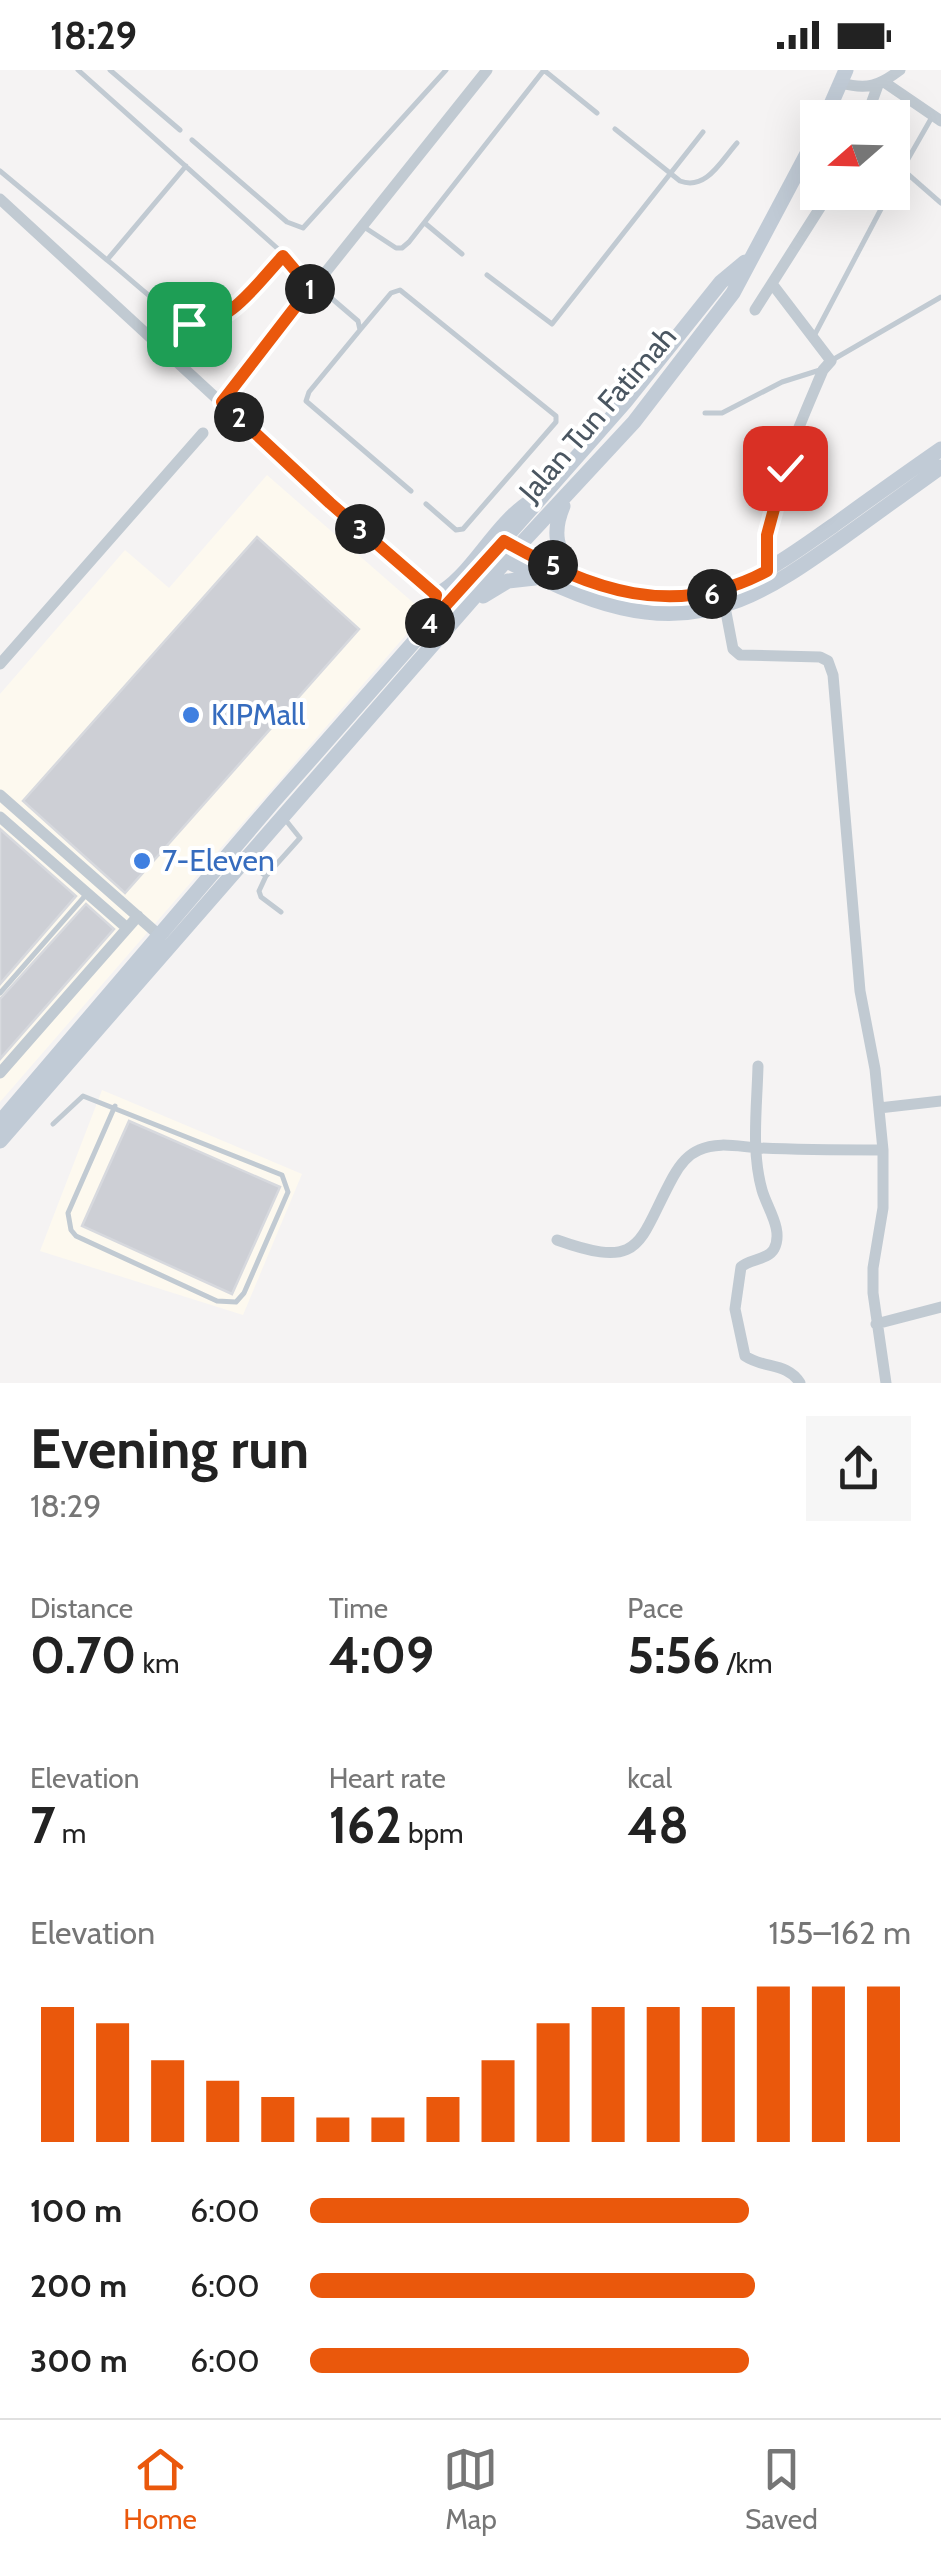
<!DOCTYPE html>
<html lang="en">
<head>
<meta charset="utf-8">
<style>
	body { margin:0; font-family:Cabin,sans-serif; background:#f6f6f6; color:#222; height:100vh; display:flex; flex-direction:column; font-size:38px; white-space:nowrap }
	* { box-sizing:border-box; margin:0 }
	p { font-size:32px; color:#767676 }
	.icon { flex:none; width:55px; height:55px; fill:none; stroke:currentColor; stroke-width:2; stroke-linecap:round; stroke-linejoin:round }
	.map { position:relative; height:1313px; overflow:hidden }
	.drawer { display:flex; flex-direction:column; background:#fff; flex:1 }
	.drawer>* { flex:none }
	.needle { width:65px; rotate:250deg }
	.controls { position:absolute; left:800px; top:30px; display:grid; gap:20px }
	.controls a { display:grid; place-items:center; width:110px; height:110px; border-radius:0px; background:#fff; box-shadow:0 10px 40px #0002; font-size:50px }
	.pin { position:absolute; display:grid; place-items:center; width:85px; height:85px; color:#fff; margin:-42px; border-radius:20px; box-shadow:0 5px 15px #0006 }
	.km { position:absolute; width:50px; height:50px; margin:-25px; border-radius:50%; background:#222; color:#fff; font-size:28px; line-height:50px; text-align:center }
	.round { display:grid; place-items:center; flex:none; width:105px; height:105px; border-radius:0px; background:#f6f6f6 }
	.head { display:flex; align-items:center; justify-content:space-between; height:170px; padding:0 30px }
	h1 { font-size:55px; font-weight:800; line-height:75px }
	.metrics { display:grid; grid-template-columns:repeat(3,1fr); gap:15px; height:170px; padding:10px 30px }
	.metrics div { display:grid; align-content:center }
	.metrics b { font-size:50px; font-weight:800 }
	.metrics small { font-size:28px; font-weight:400 }
	.metrics p { font-size:28px }
	.chart { height:280px; padding:20px 30px }
	.chart p { display:flex; justify-content:space-between }
	.chart svg { width:100%; height:180px; margin-top:10px; stroke:#ea580c; stroke-width:6 }
	ul { padding:0 30px; list-style:none; font-size:32px }
	li { display:grid; grid-template-columns:160px 120px 1fr; align-items:center; height:75px }
	li i { height:25px; border-radius:12px; background:#ea580c }
	.status { display:flex; justify-content:space-between; align-items:center; height:70px; padding:0 50px; background:#fff; direction:ltr }
	.status svg { height:28px; fill:currentColor }
	.menu { display:flex; justify-content:space-around; align-items:center; height:140px; border-top:2px solid #e0e0e0; background:#fff; font-size:28px; color:#767676 }
	.menu a { display:grid; justify-items:center; gap:5px }
	.menu .selected { color:#ea580c }
	.map>svg:first-child { display:block }
</style>
</head>
<body>
<div class="status"><b>18:29</b><svg viewBox="0 0 49 12"><path d="M0 12V9h3v3zM5 12V6h3v6zM10 12V3h3v9zM15 12V0h3v12zM26 1h20v11H26zM47 4h2v5h-2z"/></svg></div>
<div class="map">
<svg width="941" height="1313" viewBox="0 0 941 1313">
	<rect width="100%" height="100%" fill="#f5f3f3"/>
	<path fill="#fdf9ef" d="M267,405L425,543L0,1032V624L125,480L169,518Z
		M102,1020L302,1104L243,1245L40,1181Z"/>
	<path fill="#cdcfd5" stroke="#d7d9de" stroke-width="2.5" d="M257,467L359,559L125,823L23,731Z
		M0,759L76,826L0,914Z
		M86,834L114,859L0,989V929Z
		M129,1051L280,1117L232,1224L82,1156Z"/>
	<g fill="none" stroke-linecap="round" stroke-linejoin="round">
		<path stroke="#c1cad2" stroke-width="5" d="M78,0L277,178L310,218
			M110,0L180,60
			M545,1L597,43
			M615,59L680,111C706,121 721,91 737,73
			M192,70L287,152L303,158L446,0
			M902,99L941,133
			M0,101L107,190L186,96
			M892,117L932,47
			M426,154L462,184
			M364,157L396,178H402L409,172L544,0
			M107,190C124,203 175,252 193,254C223,259 265,205 283,186
			M487,205L552,254L703,62
			M316,215L358,251L360,260L309,322L306,331L411,421
			M360,260L391,223L400,220L556,346V352L463,459L456,460L426,434
			M814,266L890,122
			M834,289L941,227
			M705,343H722L782,312L820,300
			M248,794L266,806
			M281,842L261,827L259,821L266,806L300,768L284,748
			M0,923L85,826
			M53,1054L83,1026L282,1105L288,1122L244,1223L236,1232L217,1231L76,1166L71,1160L68,1143L115,1036"/>
		<path stroke="#c1cad2" stroke-width="11" d="M884,12L941,51
			M841,13C867,20 879,16 900,0
			M866,48L878,15
			M0,129L330,433L436,525
			M755,240L830,122
			M222,332L487,0
			M767,501C760,439 799,357 823,300L831,291L773,215
			M725,537L733,579L740,585L820,587L828,591L833,605L860,921L875,999L883,1080V1138L873,1198V1223L886,1313
			M0,594L203,363
			M0,725L160,866
			M0,747L127,858
			M758,996C757,1037 751,1081 762,1120C767,1138 784,1160 774,1179C768,1190 749,1189 741,1197L735,1239L745,1286C764,1299 787,1292 800,1313
			M0,1003L138,846
			M879,1038L941,1031
			M557,1170C644,1201 637,1173 673,1107C679,1096 687,1085 699,1080C718,1071 740,1077 760,1078C801,1080 842,1080 883,1080
			M876,1254L941,1237"/>
		<path stroke="#c1cbd6" stroke-width="15" d="M825,48L846,0
			M563,436C552,462 556,480 573,502
			M509,474C561,503 631,536 691,527C747,520 789,486 834,455C870,429 905,404 941,379
			M501,488C540,508 580,528 622,538C713,559 770,519 841,469C874,445 908,421 941,397
			M483,526L508,511L535,508
			M423,548L434,535L436,525C470,509 494,454 531,431
			M0,1052L274,731L625,332L721,212L745,192
			M0,1071L517,478L634,352L733,223L818,63"/>
	</g>
	<g fill="none" stroke-linecap="round" stroke-linejoin="round">
		<defs>
			<path id="route" d="M189,254C227,259 260,210 283,186L310,218L222,332L330,433L436,525L434,535L418,560V566L504,471C591,520 674,551 767,501V465L785,398"/>
		</defs>
		<use href="#route" stroke="#fff" stroke-width="20"/>
		<use href="#route" stroke="#ea580c" stroke-width="12"/>
	</g>
	<g fill="#3f7fe0" stroke="#fff" stroke-width="4">
		<circle cx="191" cy="645" r="10"/>
		<circle cx="142" cy="791" r="10"/>
	</g>
	<g text-anchor="middle" stroke-width="8" stroke-linejoin="round" paint-order="stroke">
		<g font-size="30" fill="#4a5661" stroke="#fff">
			<text transform="translate(598 344) rotate(-49)" y="10">Jalan Tun Fatimah</text>
		</g>
		<g font-size="30" fill="#366cbe" stroke="#fff" text-anchor="start">
			<text x="211" y="655">KIPMall</text>
			<text x="162" y="801">7-Eleven</text>
		</g>
	</g>
</svg>
<div class="controls">
<a><svg class="needle" viewBox="-14 -14 28 28"><path d="M0-13l5 13h-10z" fill="#e53935"/><path d="M0 13l5-13h-10z" fill="#767676"/></svg></a>
</div>
<div class="pin" style="left:189px;top:254px;background:#1e9e55"><svg class="icon" aria-label="arrive" viewBox="0 0 24 24"><path d="M6 21V4h12l-3 4 3 4H6"/></svg></div>
<div class="pin" style="left:785px;top:398px;background:#d93025"><svg class="icon" aria-label="check" viewBox="0 0 24 24"><path d="M5 12l5 5 9-10"/></svg></div>
<b class="km" style="left:310px;top:219px">1</b>
<b class="km" style="left:239px;top:347px">2</b>
<b class="km" style="left:360px;top:459px">3</b>
<b class="km" style="left:430px;top:553px">4</b>
<b class="km" style="left:553px;top:495px">5</b>
<b class="km" style="left:712px;top:524px">6</b>
</div>
<section class="drawer">
<div class="head"><div><h1>Evening run</h1><p>18:29</p></div><a class="round"><svg class="icon" aria-label="share" viewBox="0 0 24 24"><path d="M12 15V3M7 8l5-5 5 5M5 13v7h14v-7"/></svg></a></div>
<div class="metrics">
<div><p>Distance</p><b>0.70<small> km</small></b></div>
<div><p>Time</p><b>4:09</b></div>
<div><p>Pace</p><b>5:56<small> /km</small></b></div>
</div>
<div class="metrics">
<div><p>Elevation</p><b>7<small> m</small></b></div>
<div><p>Heart rate</p><b>162<small> bpm</small></b></div>
<div><p>kcal</p><b>48</b></div>
</div>
<div class="chart"><p><span>Elevation</span>155–162 m</p>
<svg viewBox="0 0 160 44" preserveAspectRatio="none"><path d="M5 44V11M15 44V15M25 44V24M35 44V29M45 44V33M55 44V38M65 44V38M75 44V33M85 44V24M95 44V15M105 44V11M115 44V11M125 44V11M135 44V6M145 44V6M155 44V6"/></svg>
</div>
<ul>
<li><b>100 m</b>6:00<i style="width:73%"></i></li>
<li><b>200 m</b>6:00<i style="width:74%"></i></li>
<li><b>300 m</b>6:00<i style="width:73%"></i></li>
</ul>
</section>
<nav class="menu">
<a class="selected"><svg class="icon" aria-label="home" viewBox="0 0 24 24"><path d="M3 11l9-7 9 7M6 9v11h12V9"/></svg>Home</a>
<a><svg class="icon" aria-label="map" viewBox="0 0 24 24"><path d="M3 6l6-2 6 2 6-2v14l-6 2-6-2-6 2zM9 4v14M15 6v14"/></svg>Map</a>
<a><svg class="icon" aria-label="saved" viewBox="0 0 24 24"><path d="M7 4h10v16l-5-4-5 4z"/></svg>Saved</a>
</nav>
</body>
</html>
